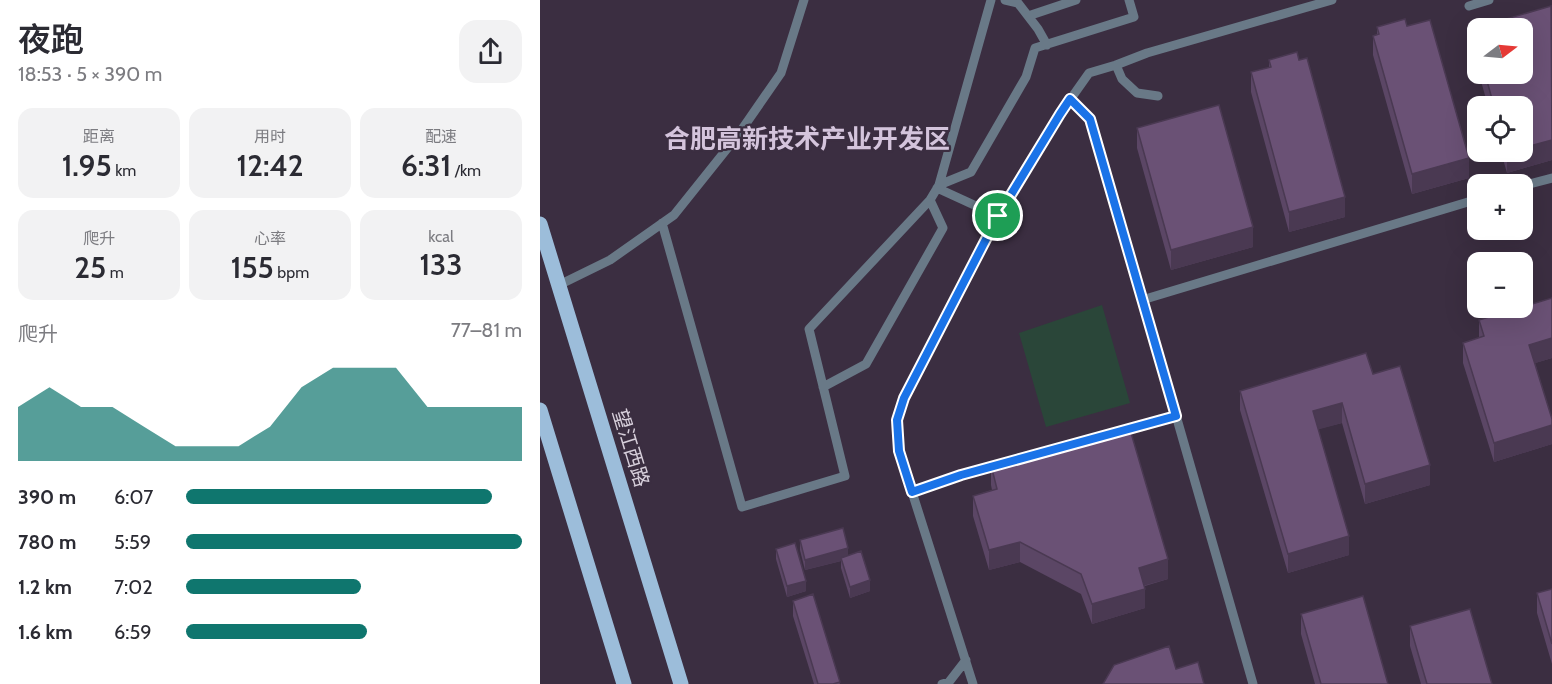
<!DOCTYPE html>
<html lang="zh">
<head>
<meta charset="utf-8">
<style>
	body { margin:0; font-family:Cabin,"Noto Sans SC",sans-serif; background:#f2f2f3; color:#2b2b33; height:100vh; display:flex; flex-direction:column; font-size:22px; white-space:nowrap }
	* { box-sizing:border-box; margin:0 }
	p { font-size:20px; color:#7c7c81 }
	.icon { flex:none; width:33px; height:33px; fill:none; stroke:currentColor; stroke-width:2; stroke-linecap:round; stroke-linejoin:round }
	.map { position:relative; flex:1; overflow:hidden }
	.details { display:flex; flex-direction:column; background:#fff; width:540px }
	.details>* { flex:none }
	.needle { width:39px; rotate:74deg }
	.tools { position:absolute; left:927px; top:18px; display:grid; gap:12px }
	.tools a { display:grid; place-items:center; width:66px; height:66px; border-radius:12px; background:#fff; box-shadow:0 6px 24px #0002; font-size:30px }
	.pin { position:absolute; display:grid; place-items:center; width:51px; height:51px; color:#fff; margin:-26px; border:3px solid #fff; border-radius:50%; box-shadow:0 2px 6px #0007 }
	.round { display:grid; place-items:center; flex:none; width:63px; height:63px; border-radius:18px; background:#f2f2f3 }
	.overview { display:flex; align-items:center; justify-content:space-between; height:102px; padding:0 18px }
	h1 { font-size:33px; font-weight:600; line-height:45px }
	.figures { display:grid; grid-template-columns:repeat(3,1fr); gap:9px; height:102px; padding:6px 18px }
	.figures div { display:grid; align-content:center; border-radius:15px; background:#f2f2f3; text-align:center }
	.figures b { font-size:30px; font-weight:600 }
	.figures small { font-size:16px; font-weight:400 }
	.figures p { font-size:16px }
	.chart { height:168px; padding:12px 18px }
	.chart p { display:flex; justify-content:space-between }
	.chart svg { width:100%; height:108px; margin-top:6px; fill:#0f766e; opacity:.7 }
	ul { padding:0 18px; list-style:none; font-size:20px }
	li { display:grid; grid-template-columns:96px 72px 1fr; align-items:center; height:45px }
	li i { height:15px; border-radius:8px; background:#0f766e }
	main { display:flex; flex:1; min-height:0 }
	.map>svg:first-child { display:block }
</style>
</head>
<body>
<main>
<section class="details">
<div class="overview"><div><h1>夜跑</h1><p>18:53 · 5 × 390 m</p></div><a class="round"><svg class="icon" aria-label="share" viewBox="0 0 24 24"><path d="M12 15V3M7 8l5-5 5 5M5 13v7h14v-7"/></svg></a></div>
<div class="figures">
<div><p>距离</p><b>1.95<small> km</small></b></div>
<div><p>用时</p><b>12:42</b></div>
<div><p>配速</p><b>6:31<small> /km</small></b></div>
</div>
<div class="figures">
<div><p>爬升</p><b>25<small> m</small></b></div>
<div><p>心率</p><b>155<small> bpm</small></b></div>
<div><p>kcal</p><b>133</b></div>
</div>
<div class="chart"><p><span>爬升</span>77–81 m</p>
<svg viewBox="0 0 160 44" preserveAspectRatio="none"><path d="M0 44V22L10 14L20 22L30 22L40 30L50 38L60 38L70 38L80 30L90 14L100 6L110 6L120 6L130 22L140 22L150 22L160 22V44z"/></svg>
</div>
<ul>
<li><b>390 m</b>6:07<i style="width:91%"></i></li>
<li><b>780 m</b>5:59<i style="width:100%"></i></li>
<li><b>1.2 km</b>7:02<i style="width:52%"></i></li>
<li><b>1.6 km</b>6:59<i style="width:54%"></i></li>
</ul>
</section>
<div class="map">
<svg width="1012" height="684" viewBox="0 0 1012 684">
	<rect width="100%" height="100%" fill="#3b2e41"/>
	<path fill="#2a4639" d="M562,305L590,403L506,427L479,333Z"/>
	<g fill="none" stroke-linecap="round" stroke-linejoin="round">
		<path stroke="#697987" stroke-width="9" d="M465,0L478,3L498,29L507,45
			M929,6L949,0
			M488,16L536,0
			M576,65L582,79L597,93L618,96
			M530,99L551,119L713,684
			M399,185L431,172L486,77L495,48L594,17L589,0
			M982,186L1012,178
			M397,188L458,216
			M122,223L202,507L305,476L269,329L390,200L399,185L451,0
			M19,285L70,260L134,215L198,135L241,73L264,0
			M602,300L938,199
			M283,387L326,364L403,228L390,200
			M579,432L636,416
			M372,492L421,475L461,464
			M402,684L409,682L426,660
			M433,684L359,451L357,420L364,398L458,216L520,114L549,73L576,65L607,53L792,0"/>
		<path stroke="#9cbdda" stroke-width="15" d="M0,224L141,684
			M0,410L84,684"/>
	</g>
	<path fill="#5b4665" d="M1011,6L1012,160L967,173L961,152H982V106H948L939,74H982V28H938V68L932,49V29Z
		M867,26L929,178L872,194L833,55V36L837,35V27Z
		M729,60L805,217L749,232L711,92V72L729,68Z
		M597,128L713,247L631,270L597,148Z
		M939,320L1012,358L995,363L1012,419V444L954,462L923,363V343L939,338Z
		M833,374L890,485L825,504L802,423L778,429L809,555L748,573L700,410V391Z
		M451,465L628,579L605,586V608L552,624L541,594L480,562L449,570L433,516V496L452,490L451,485Z
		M260,540L308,555L330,591L310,598L301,568V561L265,570L260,550Z
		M236,549L266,591L247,597L236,559Z
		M1012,589V664L997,613V593Z
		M253,601L300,684H274L253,616Z
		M761,614L848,684H775L761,634Z
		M870,626L952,684H881L870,646Z"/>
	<path fill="#4a3952" d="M1012,140V160L967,173V153L972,152H982V148Z
		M929,158V178L872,194V174Z
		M805,197V217L749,232V212Z
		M713,227V247L631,270V250Z
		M1012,338V358L989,365V345Z
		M802,403V423L773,431V411Z
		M1012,425V444L954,462V443Z
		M890,465V485L825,504V484Z
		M809,536V555L748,573V554Z
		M480,542V562L449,570V550Z
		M308,548V559L301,558V561L265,570V560Z
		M628,559V579L599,587V568Z
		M330,580V591L310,598V587Z
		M266,581V591L247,597V586Z
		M605,589V608L552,624V604Z"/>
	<path fill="#6a5175" stroke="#4a3952" stroke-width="1.5" d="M1011,6L1012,140L982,148V106H954L945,74H982V28H938V48L932,29Z
		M865,19L867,26L890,20L929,158L872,174L833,36L839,34L837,27Z
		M757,52L759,60L767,58L805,197L749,212L711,72L731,67L729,60Z
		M679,105L713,227L631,250L597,128Z
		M1012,298V338L989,345L1012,419V425L954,443L923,343L944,336L939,320Z
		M826,353L833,374L860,366L890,465L825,484L802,403L773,411L809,536L748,554L700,391Z
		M589,426L628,559L599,568L605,589L552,604L541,574L480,542L449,550L433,496L457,489L451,465Z
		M303,528L308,548L265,560L260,540Z
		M255,543L266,581L247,586L236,549Z
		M321,551L330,580L310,587L301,558Z
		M1012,589V644L997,593Z
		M273,594L300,682L293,684H278L253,601Z
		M823,596L848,684H781L761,614Z
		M930,609L952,684H887L870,626Z
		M629,646L636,669L658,662L664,684H563L574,665Z"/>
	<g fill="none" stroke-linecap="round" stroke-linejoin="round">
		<defs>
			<path id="route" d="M530,99L550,119L636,416L421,475L372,492L359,451L357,420L364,398L458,216L520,114Z"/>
		</defs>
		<use href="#route" stroke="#fff" stroke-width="12"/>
		<use href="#route" stroke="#1a73e8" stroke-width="8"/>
	</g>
	<g text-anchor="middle" stroke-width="4.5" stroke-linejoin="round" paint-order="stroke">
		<g font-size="20" fill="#d7cfdb" stroke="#3b2e41">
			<text transform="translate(91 448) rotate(73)" y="7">望江西路</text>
		</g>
		<g font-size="26" font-weight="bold" fill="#d4c4dc" stroke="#3b2e41">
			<text x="267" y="148">合肥高新技术产业开发区</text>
		</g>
	</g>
</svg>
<div class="tools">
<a><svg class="needle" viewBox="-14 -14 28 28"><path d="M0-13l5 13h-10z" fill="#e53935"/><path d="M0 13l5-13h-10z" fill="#7c7c81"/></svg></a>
<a><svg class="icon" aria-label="locate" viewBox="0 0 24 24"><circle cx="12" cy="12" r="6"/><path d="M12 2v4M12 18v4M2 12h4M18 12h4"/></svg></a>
<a>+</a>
<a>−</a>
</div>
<div class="pin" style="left:458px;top:216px;background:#1e9e55"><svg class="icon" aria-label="arrive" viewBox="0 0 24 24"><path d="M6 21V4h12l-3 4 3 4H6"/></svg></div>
</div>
</main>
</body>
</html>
